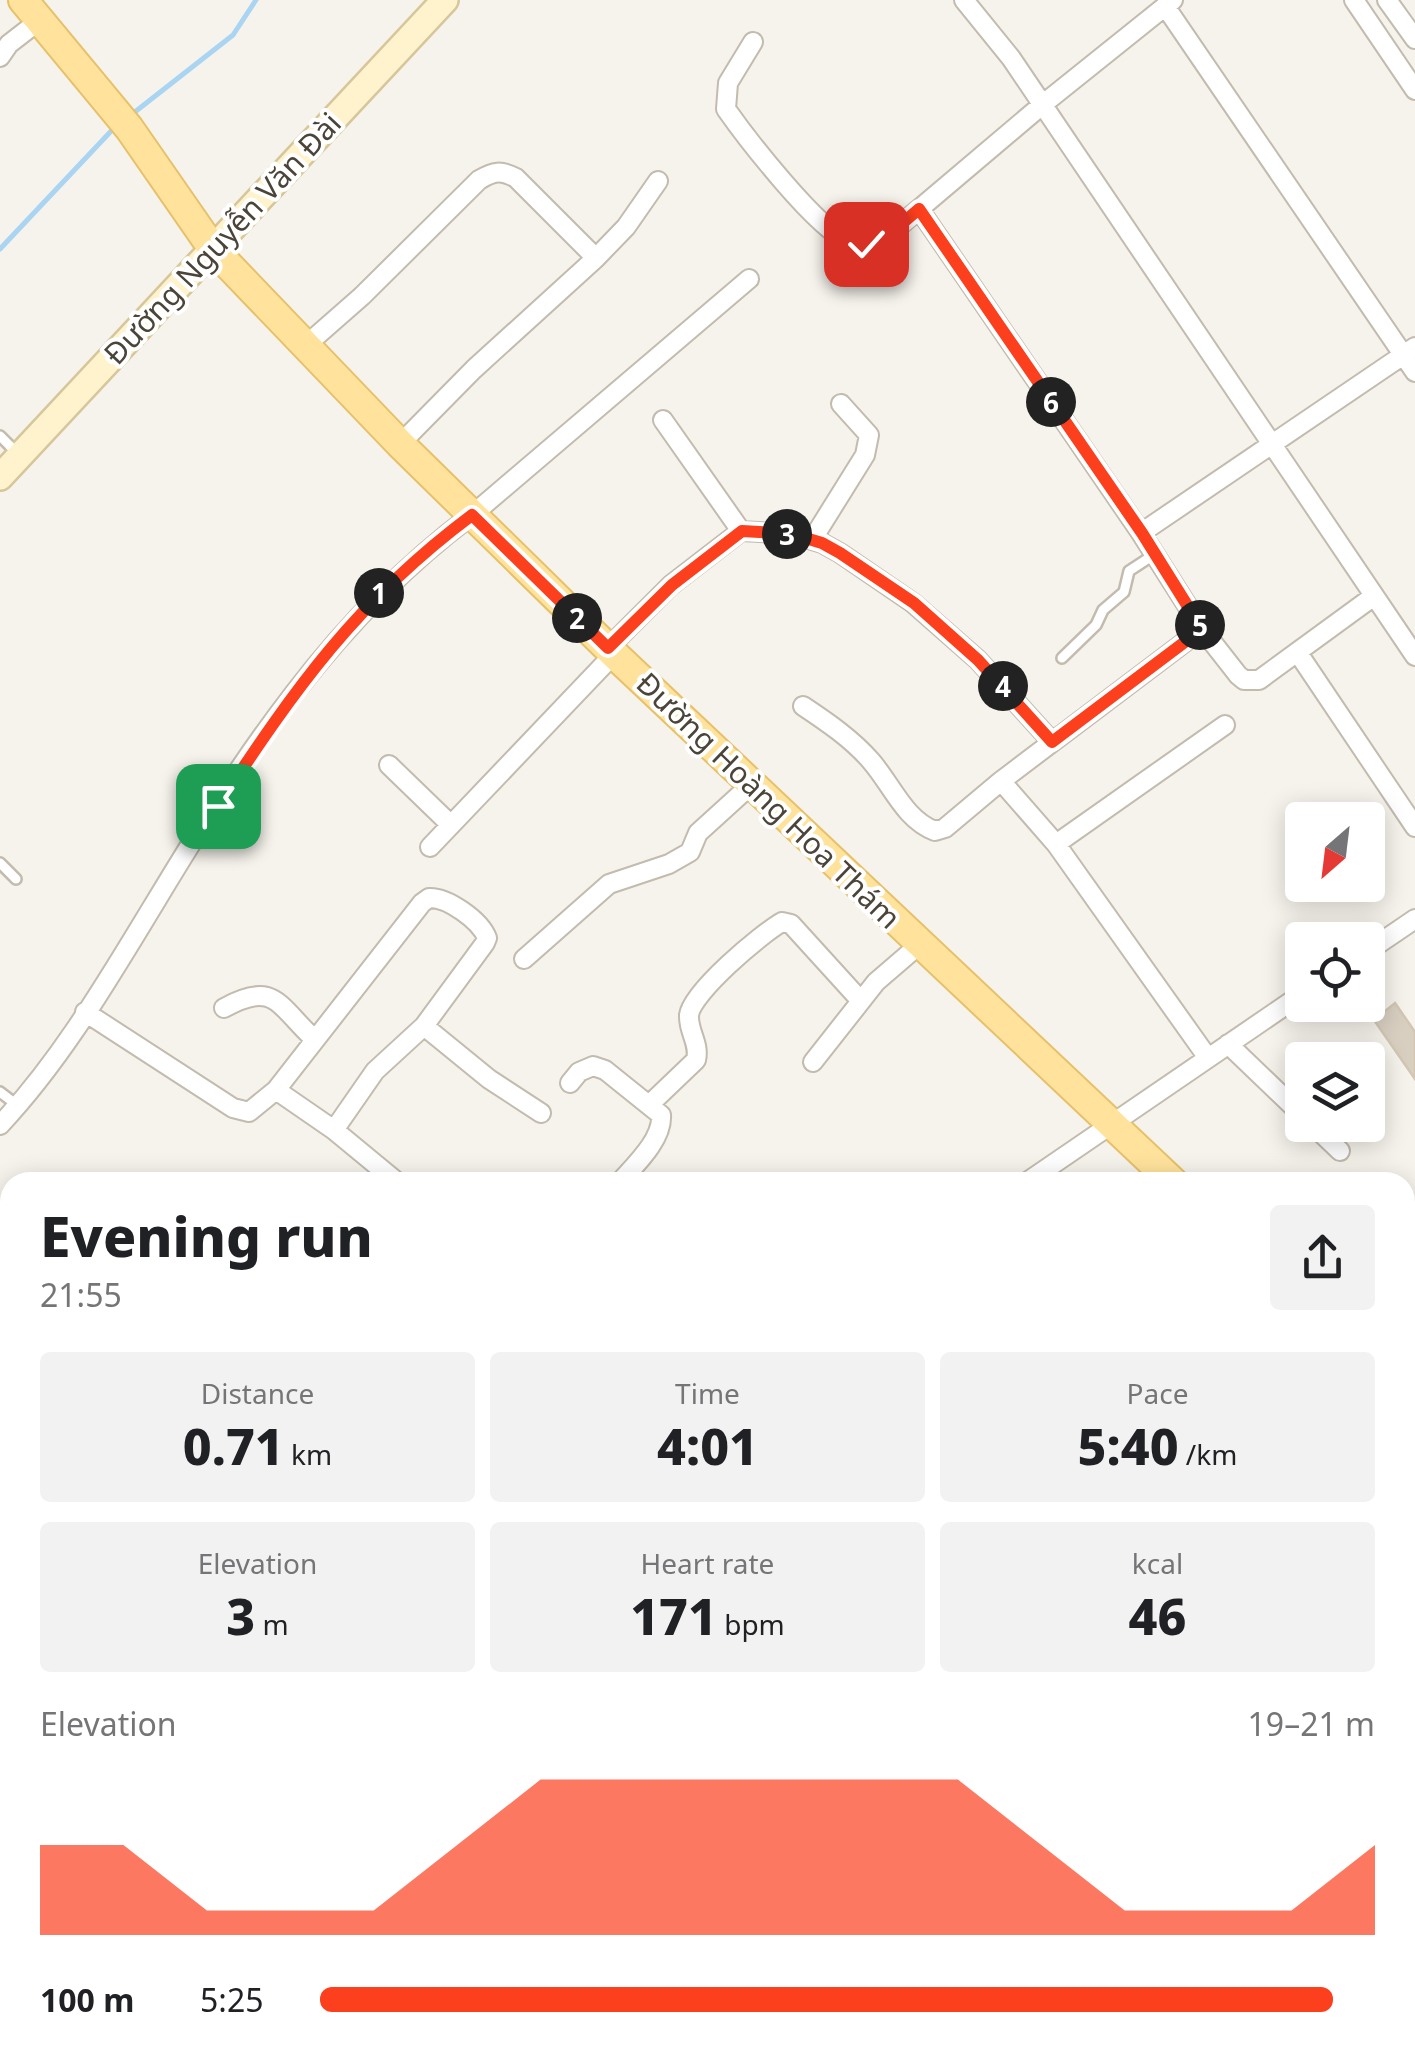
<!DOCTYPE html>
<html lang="en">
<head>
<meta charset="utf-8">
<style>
	body { margin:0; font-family:"Noto Sans",sans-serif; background:#f2f2f2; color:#202124; height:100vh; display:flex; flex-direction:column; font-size:38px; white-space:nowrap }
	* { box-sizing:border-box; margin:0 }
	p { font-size:32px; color:#757577 }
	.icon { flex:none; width:55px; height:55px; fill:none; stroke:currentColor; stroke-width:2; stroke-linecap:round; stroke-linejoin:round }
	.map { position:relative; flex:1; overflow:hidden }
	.side { position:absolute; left:0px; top:1172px; width:1415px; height:888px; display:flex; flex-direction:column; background:#fff; border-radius:30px 30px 0 0; box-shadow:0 5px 25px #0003 }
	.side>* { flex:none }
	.needle { width:65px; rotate:208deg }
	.tools { position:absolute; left:1285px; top:802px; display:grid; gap:20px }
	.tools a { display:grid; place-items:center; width:100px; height:100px; border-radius:10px; background:#fff; box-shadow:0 5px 25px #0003; font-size:50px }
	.pin { position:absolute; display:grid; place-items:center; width:85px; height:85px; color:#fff; margin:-42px; border-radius:20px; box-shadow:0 5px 15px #0006 }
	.km { position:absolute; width:50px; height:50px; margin:-25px; border-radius:50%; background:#222; color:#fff; font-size:28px; line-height:50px; text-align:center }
	.round { display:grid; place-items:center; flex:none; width:105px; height:105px; border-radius:10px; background:#f2f2f2 }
	.head { display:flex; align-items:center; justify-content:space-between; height:170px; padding:0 40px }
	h1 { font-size:55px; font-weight:800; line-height:75px }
	.metrics { display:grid; grid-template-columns:repeat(3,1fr); gap:15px; height:170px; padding:10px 40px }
	.metrics div { display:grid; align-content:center; border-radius:10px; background:#f2f2f2; text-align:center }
	.metrics b { font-size:50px; font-weight:800 }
	.metrics small { font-size:28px; font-weight:400 }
	.metrics p { font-size:28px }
	.chart { height:280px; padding:20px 40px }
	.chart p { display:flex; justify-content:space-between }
	.chart svg { width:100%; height:180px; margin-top:10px; fill:#fc3f1d; opacity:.7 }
	ul { padding:0 40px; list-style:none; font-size:32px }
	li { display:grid; grid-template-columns:160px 120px 1fr; align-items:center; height:75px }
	li i { height:25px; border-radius:12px; background:#fc3f1d }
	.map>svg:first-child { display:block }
</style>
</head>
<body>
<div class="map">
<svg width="1415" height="2058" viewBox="0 0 1415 2058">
	<rect width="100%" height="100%" fill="#f6f3ec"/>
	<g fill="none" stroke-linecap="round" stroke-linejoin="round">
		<path stroke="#a9d4f2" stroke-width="5" d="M131,115L233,35L256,0
			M0,249L114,128"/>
	</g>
	<path fill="#d8cfc1" stroke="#d3c7b4" stroke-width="2.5" d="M1395,1003L1415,1032V1079L1374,1020Z"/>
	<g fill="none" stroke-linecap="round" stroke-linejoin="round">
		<defs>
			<path id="lane" d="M0,436L18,454
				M1062,658L1096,625L1103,610L1124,592L1129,571L1155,554
				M0,863L16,879
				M0,1092L17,1105"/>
			<path id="street" d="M964,0L1011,58L1415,656
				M1354,0L1415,90
				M1387,0L1415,39
				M1165,6L1415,372
				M753,42L728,83L726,109C747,139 817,229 848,241C865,247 878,241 892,232L1042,105L1173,0
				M0,57L9,44L40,20
				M919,209L1141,533L1202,629L1238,675L1244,680H1259L1374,596
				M305,346L362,296L479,180C494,171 501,170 516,178L596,258
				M663,420L741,531
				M400,444L474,369L596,258L626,227L658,181
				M1141,533L1415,347
				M812,540L865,455L869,435L841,404
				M608,648L671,585L741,531L792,534L822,543L840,553L913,603L978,660L1052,742
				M1298,653L1415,827
				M803,706C827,722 852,739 871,761C892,785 904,819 935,831L945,828L1001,781L1202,629
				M389,765L451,825
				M1001,781L1056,844L1208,1058
				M1056,844L1225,725
				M430,847L614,654
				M1368,951L1415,919
				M524,959L609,884L669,864L690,852L698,833L753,783
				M224,1008C274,980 278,1005 313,1038
				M85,1012L233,1108L249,1112L276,1090L422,903L429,898C447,897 480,920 487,938L485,943L424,1026L375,1071L334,1130
				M424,1026L489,1079L541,1113
				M1228,1044L1302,1115
				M813,1062L876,982L919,945
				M570,1083L579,1072L593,1066L605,1070L661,1115C663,1139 635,1165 620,1182
				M276,1090L334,1130L397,1182
				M650,1104L696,1060C700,1043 688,1032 689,1015C692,992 761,934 782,922L791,924L861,1001
				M0,1125C62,1059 109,978 156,901C244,755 334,618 472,515L749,279
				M1313,1125L1340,1151
				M1027,1182L1302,994
				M0,1998L10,1986
				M325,2050L327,2058
				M1133,2050L1142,2058
				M249,2058L256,2050
				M414,2058L415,2050
				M1086,2058L1095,2050"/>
			<path id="secondary" d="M0,477L445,0"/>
			<path id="primary" d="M23,0L129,128L213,249L400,444L614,654L1173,1182
				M1405,1399L1415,1409"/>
		</defs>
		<use href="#lane" stroke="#c2bbae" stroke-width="14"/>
		<use href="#street" stroke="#c2bbae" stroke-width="22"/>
		<use href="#secondary" stroke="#d6c79b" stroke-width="30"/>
		<use href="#primary" stroke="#e6c16a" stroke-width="32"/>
		<use href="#lane" stroke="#fff" stroke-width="9"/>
		<use href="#street" stroke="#fff" stroke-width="18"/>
		<use href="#secondary" stroke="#fff3cd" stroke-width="25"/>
		<use href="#primary" stroke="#ffe39c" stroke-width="28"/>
	</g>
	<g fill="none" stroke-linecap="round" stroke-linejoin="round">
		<defs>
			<path id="route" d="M218,806C295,688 357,601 472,515L608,648L672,585L742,531L792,534L822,543L840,553L914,603L978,660L1052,742L1202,629L1142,533L919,209L892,232L866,244"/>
		</defs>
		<use href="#route" stroke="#fff" stroke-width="20"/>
		<use href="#route" stroke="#fc3f1d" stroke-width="12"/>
	</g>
	<g text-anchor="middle" stroke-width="8" stroke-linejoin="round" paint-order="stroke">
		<g font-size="30" fill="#4b4439" stroke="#fff">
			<text transform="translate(223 239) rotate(-47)" y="10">Đường Nguyễn Văn Đài</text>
			<text transform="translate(768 801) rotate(44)" y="10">Đường Hoàng Hoa Thám</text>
		</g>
	</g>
</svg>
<div class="tools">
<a><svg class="needle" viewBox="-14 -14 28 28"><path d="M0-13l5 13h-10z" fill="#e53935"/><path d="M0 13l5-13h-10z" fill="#757577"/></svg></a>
<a><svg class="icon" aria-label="locate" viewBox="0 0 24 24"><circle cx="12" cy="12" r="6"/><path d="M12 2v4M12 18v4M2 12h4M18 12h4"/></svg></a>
<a><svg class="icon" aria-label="layers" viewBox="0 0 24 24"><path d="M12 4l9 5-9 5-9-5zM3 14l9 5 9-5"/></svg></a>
</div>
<div class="pin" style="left:218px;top:806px;background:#1e9e55"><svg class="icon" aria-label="arrive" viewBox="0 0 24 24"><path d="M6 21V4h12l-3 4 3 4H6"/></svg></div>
<div class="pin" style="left:866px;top:244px;background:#d93025"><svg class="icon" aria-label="check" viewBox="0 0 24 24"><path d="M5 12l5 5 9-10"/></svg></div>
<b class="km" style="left:379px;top:593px">1</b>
<b class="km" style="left:577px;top:618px">2</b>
<b class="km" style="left:787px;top:534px">3</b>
<b class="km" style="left:1003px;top:686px">4</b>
<b class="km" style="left:1200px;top:625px">5</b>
<b class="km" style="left:1051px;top:402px">6</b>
<section class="side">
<div class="head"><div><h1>Evening run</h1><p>21:55</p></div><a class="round"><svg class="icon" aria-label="share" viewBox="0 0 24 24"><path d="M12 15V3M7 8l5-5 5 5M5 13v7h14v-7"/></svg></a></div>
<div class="metrics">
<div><p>Distance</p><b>0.71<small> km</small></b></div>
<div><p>Time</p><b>4:01</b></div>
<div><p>Pace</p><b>5:40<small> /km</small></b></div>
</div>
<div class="metrics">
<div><p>Elevation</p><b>3<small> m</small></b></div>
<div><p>Heart rate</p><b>171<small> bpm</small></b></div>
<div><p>kcal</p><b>46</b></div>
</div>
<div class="chart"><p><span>Elevation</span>19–21 m</p>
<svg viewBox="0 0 160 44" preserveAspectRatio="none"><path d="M0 44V22L10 22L20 38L30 38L40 38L50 22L60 6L70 6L80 6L90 6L100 6L110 6L120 22L130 38L140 38L150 38L160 22V44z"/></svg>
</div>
<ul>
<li><b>100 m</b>5:25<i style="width:96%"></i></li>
</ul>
</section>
</div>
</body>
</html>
